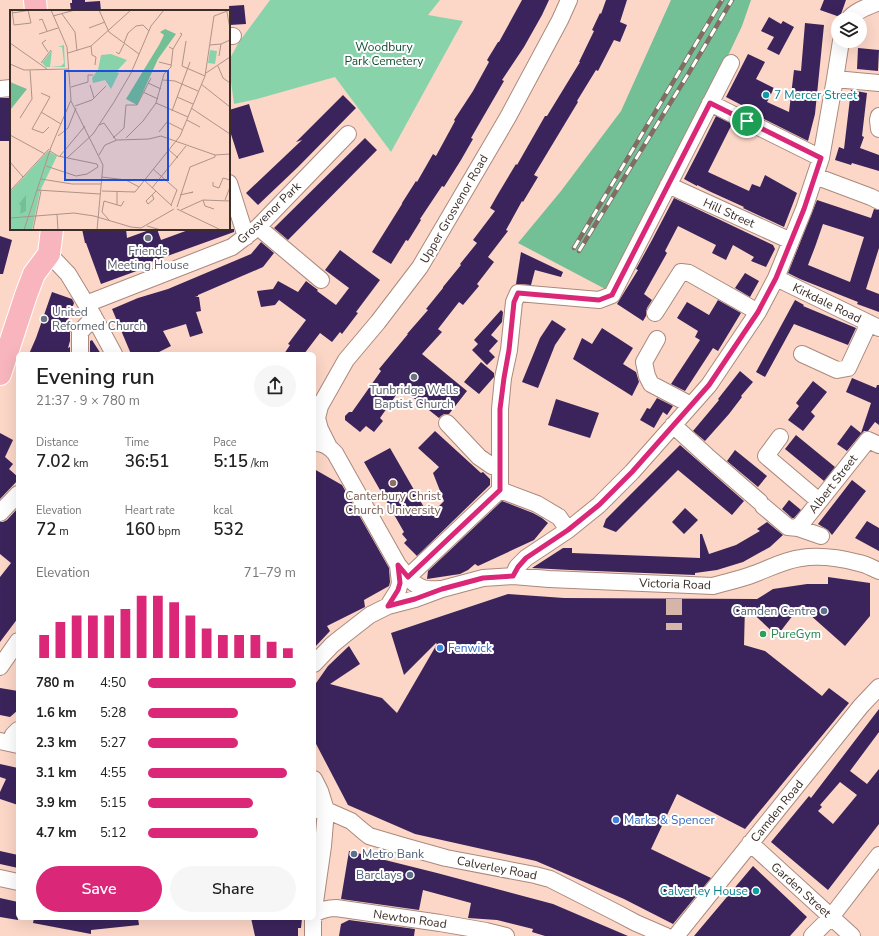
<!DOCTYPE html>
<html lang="en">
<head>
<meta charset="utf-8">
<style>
	body { margin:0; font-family:"Nunito Sans",sans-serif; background:#f6f6f6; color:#222; height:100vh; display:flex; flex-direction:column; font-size:15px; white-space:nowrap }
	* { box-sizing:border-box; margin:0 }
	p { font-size:13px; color:#767676 }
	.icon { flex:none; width:22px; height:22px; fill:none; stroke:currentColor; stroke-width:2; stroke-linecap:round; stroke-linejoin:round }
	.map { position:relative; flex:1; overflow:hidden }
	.drawer { position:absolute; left:16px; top:352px; width:300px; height:568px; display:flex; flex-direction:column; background:#fff; border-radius:6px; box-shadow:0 4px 16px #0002 }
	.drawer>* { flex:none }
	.fabs { position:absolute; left:831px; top:12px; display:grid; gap:8px }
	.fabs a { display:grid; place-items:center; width:36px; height:36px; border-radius:50%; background:#fff; box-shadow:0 4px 16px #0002; font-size:20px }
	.pin { position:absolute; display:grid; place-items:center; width:34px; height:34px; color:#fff; margin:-17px; border:2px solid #fff; border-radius:50%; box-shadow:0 1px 4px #0007 }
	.round { display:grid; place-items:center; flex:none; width:42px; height:42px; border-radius:21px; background:#f6f6f6 }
	.overview { display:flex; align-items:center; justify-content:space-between; height:68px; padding:0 20px }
	h1 { font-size:22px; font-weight:600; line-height:30px }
	.metrics { display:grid; grid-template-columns:repeat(3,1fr); gap:6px; height:68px; padding:4px 20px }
	.metrics div { display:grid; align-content:center }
	.metrics b { font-size:17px; font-weight:600 }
	.metrics small { font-size:11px; font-weight:400 }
	.metrics p { font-size:11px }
	.chart { height:112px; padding:8px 20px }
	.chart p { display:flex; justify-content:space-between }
	.chart svg { width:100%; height:72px; margin-top:4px; stroke:#db2777; stroke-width:6 }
	.primary-button { display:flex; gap:8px; margin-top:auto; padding:8px 20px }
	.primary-button a { flex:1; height:46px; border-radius:24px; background:#db2777; color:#fff; font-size:16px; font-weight:600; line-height:46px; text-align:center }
	.primary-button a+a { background:#f6f6f6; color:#222 }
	ul { padding:0 20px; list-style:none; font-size:13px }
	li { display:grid; grid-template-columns:64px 48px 1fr; align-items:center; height:30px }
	li i { height:10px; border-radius:5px; background:#db2777 }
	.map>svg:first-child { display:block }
</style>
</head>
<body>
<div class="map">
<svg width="879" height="936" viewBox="0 0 879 936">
	<rect width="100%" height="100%" fill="#fcd7c8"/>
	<path fill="#89d3ab" d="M270,0H440L428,15L463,21L391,152L335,77L257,99L234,104L229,66V60L239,42Z"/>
	<path fill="#73bf96" d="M671,0H751L742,26L707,100L609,291L518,243L561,191L621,111Z"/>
	<path fill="#3b245b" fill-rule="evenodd" d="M72,0H85V2L100,1L101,11H71L70,3H72Z
		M522,0H549L542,15L524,47L502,80L504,81L471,138L473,139L461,160L444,187L442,186L420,219L421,220L408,241L406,240L391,264L372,252L402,204V203L416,181L417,182L433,154L436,156L455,121L454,120L473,91L489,62L487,60L498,42H499Z
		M606,0H627L620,22L627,25L620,42L614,40L598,71L596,70L577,101L578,102L534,175L538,177L523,202L522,201L506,230L508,231L488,257L494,262L477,284L479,286L463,305L459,302L438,329L442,332L422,354L467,391L449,414H444L441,416L439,418L401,388L380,418L383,421L374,432L366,426L360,432L345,420V416L349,412H352L381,371L379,369L408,334H407L428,310L426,309L443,288V287L461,265L460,264L477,243L473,240L495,211L490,208L498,194L516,164L517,165L545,116H547L580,62H579L594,31L592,30L600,13L601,14Z
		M824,0H846L840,17L820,10Z
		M244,5L246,24L230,25L229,6Z
		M769,17L781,24L783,21L794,27L779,55L767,49L774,37L761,31Z
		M805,23L824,25L815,114L808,141L752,113L753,111L726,97L748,54L765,62L756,79L774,88L767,102L789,112L794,70L801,71Z
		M858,48L879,50L878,71L857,69Z
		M851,90L867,93L862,136L864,137L860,148L879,155V171L852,163L851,165L835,160L839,147L844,149Z
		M343,95L356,108L298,167L258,205L246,193L302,140L296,142Z
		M0,98H11V141H0Z
		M249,104L264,152L239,159L229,128V110Z
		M716,116L732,124L708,172L749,191L752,184L760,187L765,175L797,193L784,227L758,215L743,208L744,207L711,192L697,185V186L684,179L698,152Z
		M365,138L377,150L288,240L274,228Z
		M674,198L773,245L775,249L766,267L751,261L754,257L733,245L726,260L712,253L716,245L678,226L665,251L667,253L644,294L652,300L647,308L646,312V316L643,321L617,304L620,299L638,270L636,269L652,240Z
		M817,200L871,218L874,209L879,210V248L866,289L879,294V312L857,304L858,302L800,279L788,273ZM823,224L864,237L850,282L808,265L815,247Z
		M82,229H126L127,238L152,229H157L161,240L191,229H234V232L148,263L149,265L141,268L142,269L101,284L86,243H85Z
		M0,236L12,240L3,274H0Z
		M261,242L274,253L263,267L198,295V296L195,297H199L201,311L196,312L203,333L190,337L186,324L163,331L171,346L155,354H131L112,309L138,298L168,289L251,254Z
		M340,250L380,280L356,312L358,313L342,334L340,332L332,342L320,333L304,354H284L290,345L288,344L306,320L279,300L275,305L261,307L257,291L273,289L278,281L298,292L306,281L318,290L317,291L336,305L349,288L325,270Z
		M521,252L563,272L561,277L535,270L531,285L519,284H516Z
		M745,273L759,281L750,297L735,288Z
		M52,292L72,299L74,303L66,326L72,329L70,332V341L68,348L70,347V354H29L36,338Z
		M718,300L741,313L718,351L713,348L685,391L671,384L700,340L695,337L698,331L677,318L687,302L709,315Z
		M795,300L804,305L803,306L856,328L848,345L794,324L765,377L756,372Z
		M501,310L503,312L502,322L491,335L498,341L489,351L495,357L487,365L472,350L478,344L474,340Z
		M552,320L566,329L555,345L538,388L522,382L540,338Z
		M602,328L633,348L623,364L636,372L639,382L632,396L573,359L582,338L592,344Z
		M92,340L101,354H90V341Z
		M481,362L494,373V377L479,394L464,382Z
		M740,371L753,382L741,396L742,397L729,414L705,441L693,431L719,400L718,399Z
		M852,378L876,388L877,385H879V425L875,422L868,431H864L861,434L847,451L837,444L851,425L861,433L871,403L846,392Z
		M813,381L827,392L811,412L815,416L803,431L788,420L799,406L796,403Z
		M657,398L673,406L667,415L663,412L654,428L640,420L647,408L650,409Z
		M556,399L599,413L590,438L548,425Z
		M435,431L481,473L483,472L490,479V485L417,556L404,543L407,540L402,534L404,532L364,462L390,448L429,516L444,501L433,473L439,467L418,448Z
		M0,433L13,440L5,457L13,464L9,469L18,477V480L0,499Z
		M796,435L835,467L824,481L785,449Z
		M680,445L744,501L732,515L678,470L616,532L603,527L606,519Z
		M735,450L767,476L758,487L727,461Z
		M314,469L342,485L389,568L390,582L389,586L364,600L365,607L327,626L330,631L314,648Z
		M852,480L866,491L832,535L828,530L818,524Z
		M789,500L801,510L794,518H792L782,509Z
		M502,501L533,513L542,518L548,523L534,540L478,566L475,564L468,570L460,574L427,579L428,571Z
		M18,508V618L0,642V577L11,563L0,554V522H3L7,520Z
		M685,508L698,520L684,534L672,522Z
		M867,521L879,528V551L855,538Z
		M767,522L783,535L770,547L743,562L717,570L695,573V575L570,570L532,568L563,548H572V553L700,558V534H702L709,554L736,545L760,531L757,529Z
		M828,577L870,583V616L845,646L800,606L777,636L745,606L744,645L765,651L822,696L829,688L849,703L745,829L677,794L651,849L711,878L673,924L624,899L536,861L415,834L348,805L314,740V686L328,666L349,646L360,664L330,684L382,698L397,713L437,644L436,643L404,675L391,633L508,594L564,598L757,599L773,589L807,584H828Z
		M0,688L18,691V710L10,717L0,715Z
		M879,709V732L850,771L867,784L879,769V824L828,890L771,842L809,796L811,798ZM840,782L857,795L833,824L818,811L822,807L820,805Z
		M0,764L18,768V805L0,799V792L6,779L0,777Z
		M0,851L18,855V868L0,864Z
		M349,851L437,873L553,904L628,936H545L532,932L533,929L497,920L468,918L471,903L423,890L419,910L341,899Z
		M753,866L807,917L790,936H694Z
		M0,898L18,902V920L0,917Z
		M34,918H138L139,925L91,930V934L33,923Z
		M251,918H302L301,928H298V936H255Z
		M349,920L415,929L414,936H339L341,924Z"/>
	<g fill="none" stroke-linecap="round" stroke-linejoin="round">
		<path stroke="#d5b5a8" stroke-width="16" stroke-dasharray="16 8" stroke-linecap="butt" d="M674,599V630"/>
		<defs>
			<path id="minor" d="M849,19C854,11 870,6 879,2
				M229,36H233
				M835,79L879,83
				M0,89L11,88
				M710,103L821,158
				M879,116L878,120L879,129
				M815,176L871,197L879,201
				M229,183L246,237
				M668,185L791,241
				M258,227L321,280
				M49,254L68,274L94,317L114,354
				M776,278L879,328
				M86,304L232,247L258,227L348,134
				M655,313L681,272L689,273L758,312
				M657,339L644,362L647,376L651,384L691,405
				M80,354V332L94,317
				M802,354L837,370L848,368L869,323
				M447,423L479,457L492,466L500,467
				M673,425L707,456L760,502
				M780,437L766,456L819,501
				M314,443C323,442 329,446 335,453L398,565C405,573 412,585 423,588C428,590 434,589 440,589
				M329,447L320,429L317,418L320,406L346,360L378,322L420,267L508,117L560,20L569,0
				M500,490V409L503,378L509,350L514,302L518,293L599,300L612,295L731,63
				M500,490L537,504L559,517L568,530
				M763,506L788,527L798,528L821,536
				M0,513L18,494
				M798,528L868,440L879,445
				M513,576L517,567L526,558L568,530L599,505L632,472L709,385L758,312L776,278L804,209L821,158L835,79L841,41
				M408,577L500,490
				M388,606L398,590L400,583L398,565
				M314,664L332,645L343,636L370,615L388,606L415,599L442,589L483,578L513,576L549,579L713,586C727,582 741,579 754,574C770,568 785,560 801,558C820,555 840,558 859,563C866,564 872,568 879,571
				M0,667L18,641
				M0,741L18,745
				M10,743L13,735L18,730
				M314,779L320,791L326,810L323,846L314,909
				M314,810H326L351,821L364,832L369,836L403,846L446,858L535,875L550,879L617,913L636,923L666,936
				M750,843L852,936
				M0,878L18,882
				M314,914C321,910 327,908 336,908L440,923L486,931L506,936
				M313,936V918
				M676,936L861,706L879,687
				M812,936L831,917L879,855"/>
			<path id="highway" d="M35,0L36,11
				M0,374L26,295L34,274L49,254L52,229"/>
		</defs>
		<use href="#minor" stroke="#ab897b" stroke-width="18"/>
		<use href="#highway" stroke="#fff" stroke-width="24"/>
		<use href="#minor" stroke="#fff" stroke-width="16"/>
		<use href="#highway" stroke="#f8b5bd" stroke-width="22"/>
		<defs>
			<path id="rail" d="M574,248L722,0
				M579,251L687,76L732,0"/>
		</defs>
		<use href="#rail" stroke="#836c63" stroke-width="4.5"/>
		<use href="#rail" stroke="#fff" stroke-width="3" stroke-dasharray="9" stroke-linecap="butt"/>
	</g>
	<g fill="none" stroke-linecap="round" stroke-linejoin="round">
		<defs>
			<path id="route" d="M710,103L821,158L804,209L776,278L758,312L709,385L632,472L599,505L568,530L526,558L518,567L513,576L483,578L442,589L415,599L388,606L398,590L400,583L398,565L408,577L500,490V409L504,378L509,350L514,302L518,293L599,300L612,295Z"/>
		</defs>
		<use href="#route" stroke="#fff" stroke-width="8"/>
		<use href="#route" stroke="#db2777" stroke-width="5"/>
	</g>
	<g fill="#0f9aa8" stroke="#fff" stroke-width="1.5">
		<circle cx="766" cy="95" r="4"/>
		<circle cx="756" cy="891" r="4"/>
	</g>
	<g fill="#6b7280" stroke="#fff" stroke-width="1.5">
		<circle cx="148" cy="238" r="4"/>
		<circle cx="44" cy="319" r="4"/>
		<circle cx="414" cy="377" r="4"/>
	</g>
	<circle fill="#8d6e63" stroke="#fff" stroke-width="1.5" cx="393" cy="483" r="4"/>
	<g fill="#5c6f8a" stroke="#fff" stroke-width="1.5">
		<circle cx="824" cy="611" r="4"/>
		<circle cx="354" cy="854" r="4"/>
		<circle cx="410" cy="875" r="4"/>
	</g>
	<circle fill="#2e9e5b" stroke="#fff" stroke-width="1.5" cx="763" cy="634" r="4"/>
	<g fill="#3f7fe0" stroke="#fff" stroke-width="1.5">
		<circle cx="440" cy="648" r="4"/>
		<circle cx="616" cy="820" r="4"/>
	</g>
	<g text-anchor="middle" stroke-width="4" stroke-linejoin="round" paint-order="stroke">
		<g font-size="12" fill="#134e33" stroke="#fff">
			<text x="384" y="51">Woodbury<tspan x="384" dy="14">Park Cemetery</tspan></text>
		</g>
		<g font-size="12" fill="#0d838f" stroke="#fff" text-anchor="start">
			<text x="774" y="99">7 Mercer Street</text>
			<text x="748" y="895" text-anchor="end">Calverley House</text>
		</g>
		<g font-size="12" fill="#3b2d27" stroke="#fff">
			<text transform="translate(454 209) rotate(-60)" y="4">Upper Grosvenor Road</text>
			<text transform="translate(269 213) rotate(-44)" y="4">Grosvenor Park</text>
			<text transform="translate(729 213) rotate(24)" y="4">Hill Street</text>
			<text transform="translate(827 303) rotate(26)" y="4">Kirkdale Road</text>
			<text transform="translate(833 484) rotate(-52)" y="4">Albert Street</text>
			<text transform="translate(675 584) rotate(2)" y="4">Victoria Road</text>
			<text transform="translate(777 811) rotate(-51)" y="4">Camden Road</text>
			<text transform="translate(497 868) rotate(11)" y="4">Calverley Road</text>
			<text transform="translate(801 890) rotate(42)" y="4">Garden Street</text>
			<text transform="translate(410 919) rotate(8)" y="4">Newton Road</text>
		</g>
		<g font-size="12" fill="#5b616d" stroke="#fff">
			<text x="148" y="255">Friends<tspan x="148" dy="14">Meeting House</tspan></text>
			<text x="52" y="316" text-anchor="start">United<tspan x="52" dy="14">Reformed Church</tspan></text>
			<text x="414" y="394">Tunbridge Wells<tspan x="414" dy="14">Baptist Church</tspan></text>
		</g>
		<g font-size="12" fill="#785e54" stroke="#fff">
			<text x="393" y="500">Canterbury Christ<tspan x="393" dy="14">Church University</tspan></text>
		</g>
		<g font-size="12" fill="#4e5e75" stroke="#fff" text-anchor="end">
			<text x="816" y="615">Camden Centre</text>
			<text x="362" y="858" text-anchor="start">Metro Bank</text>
			<text x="402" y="879">Barclays</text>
		</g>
		<g font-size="12" fill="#27864d" stroke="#fff" text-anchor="start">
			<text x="771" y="638">PureGym</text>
		</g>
		<g font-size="12" fill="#366cbe" stroke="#fff" text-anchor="start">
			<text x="448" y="652">Fenwick</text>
			<text x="624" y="824">Marks &amp; Spencer</text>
		</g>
	</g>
	<g transform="translate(10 10)">
		<rect width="220" height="220" fill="#fcd7c8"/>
		<path d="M54,35L55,57H36L32,53L42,40L40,57L51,56L54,53L52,37H48ZM200,40L207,41L205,54L198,53ZM101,44L117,50L106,62L109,63L101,79L95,70L83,73L82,68L88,60L91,45ZM38,141L47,146L30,181L22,220H0V182Z" fill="#89d3ab"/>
		<path d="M155,19L166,24L148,49L127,95L116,89L149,35L154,25L150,22ZM0,72L17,79L1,99V110ZM16,185V201L10,204L11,196L9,194Z" fill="#73bf96"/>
		<path fill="none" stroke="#af9388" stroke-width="1" d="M2,0L4,15L21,13L18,0M89,0L99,22L129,44M217,2L220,19M2,3L21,0M52,4L65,22L67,41M43,6L65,0M204,6L220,0M29,10L32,9L37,21M79,18L95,12M29,24L48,18M36,30L32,33L38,42M176,31L172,56L195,66M0,33L37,59M114,33L118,23L126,16L133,15L139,21M200,35L211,34L220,30M81,36L82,45L86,47L85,55M163,39L172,24L170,23M106,42L109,44L114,34M58,43L81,36L121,0M209,46L211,34M149,52L161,55M31,53L41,40M0,54L14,60L58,59M208,56L213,68L220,73M196,63L220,47M153,70L165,71L188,81M138,73L151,79M191,74L220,97M80,75L84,88M61,77L78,72V65H83M133,82L148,89M31,83L40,87L22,119L33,123L39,117M167,87L183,94M61,91L93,155L87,220M146,93L178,107M65,96L82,90L96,76M181,98L220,124M162,101L180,52M31,102L51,114M10,108L22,89L20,60M177,110L190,117M89,115L94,113L106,130M114,118L116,95H127L141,68M149,122L157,112L173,120M0,125L35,144M48,126L58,118L66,98M103,128L114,118M116,128L133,111L146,93L154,64L161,57L163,39L159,37M159,140L168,148M89,145L95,135L107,130L139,129L151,126L205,145L220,144M50,146L75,116M57,148L83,124L104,92L121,63L141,16L154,0M0,152L13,167M36,156L66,166L77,164L88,157L87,154L48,146L40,141M143,159L167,180L161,195M92,167L116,170L129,177M31,169L62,174H91M134,170L162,196M203,172V176L209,178L213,168L220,170M142,178L176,136M27,180L90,184M0,181L39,139M92,181L125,182L170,126L195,66L204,6M142,185L144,189L138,194L136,191L146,181M170,185L183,182L180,183M193,190L195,196L204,199M215,190L220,177M107,195V181M167,197L180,157L205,147V145M167,199L211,220M171,200L193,190L220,191M47,204L48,220M0,208L64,203L84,206L121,217L131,218L164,199M99,210L92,202L94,191L111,196L114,191M137,216L151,220M14,220L41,137L61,90L57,37L41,0M23,220L31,181"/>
		<path fill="#1d4ed8" fill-opacity="0.15" stroke="#1d4ed8" stroke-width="2" d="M55,61H158V170H55Z"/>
		<rect width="220" height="220" fill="none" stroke="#3b2d27" stroke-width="2"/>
	</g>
</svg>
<div class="fabs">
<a><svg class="icon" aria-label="layers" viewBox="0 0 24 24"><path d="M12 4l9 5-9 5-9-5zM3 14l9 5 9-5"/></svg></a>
</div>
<div class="pin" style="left:747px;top:121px;background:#1e9e55"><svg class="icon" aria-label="arrive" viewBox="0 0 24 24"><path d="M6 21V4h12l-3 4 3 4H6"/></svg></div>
<section class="drawer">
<div class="overview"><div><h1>Evening run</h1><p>21:37 · 9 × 780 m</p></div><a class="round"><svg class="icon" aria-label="share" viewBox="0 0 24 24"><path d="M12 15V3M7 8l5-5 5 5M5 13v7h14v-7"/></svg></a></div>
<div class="metrics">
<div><p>Distance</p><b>7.02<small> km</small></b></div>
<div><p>Time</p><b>36:51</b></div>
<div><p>Pace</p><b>5:15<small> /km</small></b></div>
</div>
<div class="metrics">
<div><p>Elevation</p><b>72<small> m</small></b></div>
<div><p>Heart rate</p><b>160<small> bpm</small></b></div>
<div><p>kcal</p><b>532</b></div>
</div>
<div class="chart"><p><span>Elevation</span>71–79 m</p>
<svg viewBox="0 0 160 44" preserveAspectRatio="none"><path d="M5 44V30M15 44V22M25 44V18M35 44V18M45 44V18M55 44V14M65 44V6M75 44V6M85 44V10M95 44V18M105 44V26M115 44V30M125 44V30M135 44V30M145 44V34M155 44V38"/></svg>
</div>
<ul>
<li><b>780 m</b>4:50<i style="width:100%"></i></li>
<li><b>1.6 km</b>5:28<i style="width:61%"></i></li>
<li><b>2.3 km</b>5:27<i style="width:61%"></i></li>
<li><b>3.1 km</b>4:55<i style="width:94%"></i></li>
<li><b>3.9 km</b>5:15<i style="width:71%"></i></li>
<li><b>4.7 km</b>5:12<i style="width:74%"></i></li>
</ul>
<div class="primary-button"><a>Save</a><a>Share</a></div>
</section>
</div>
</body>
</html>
